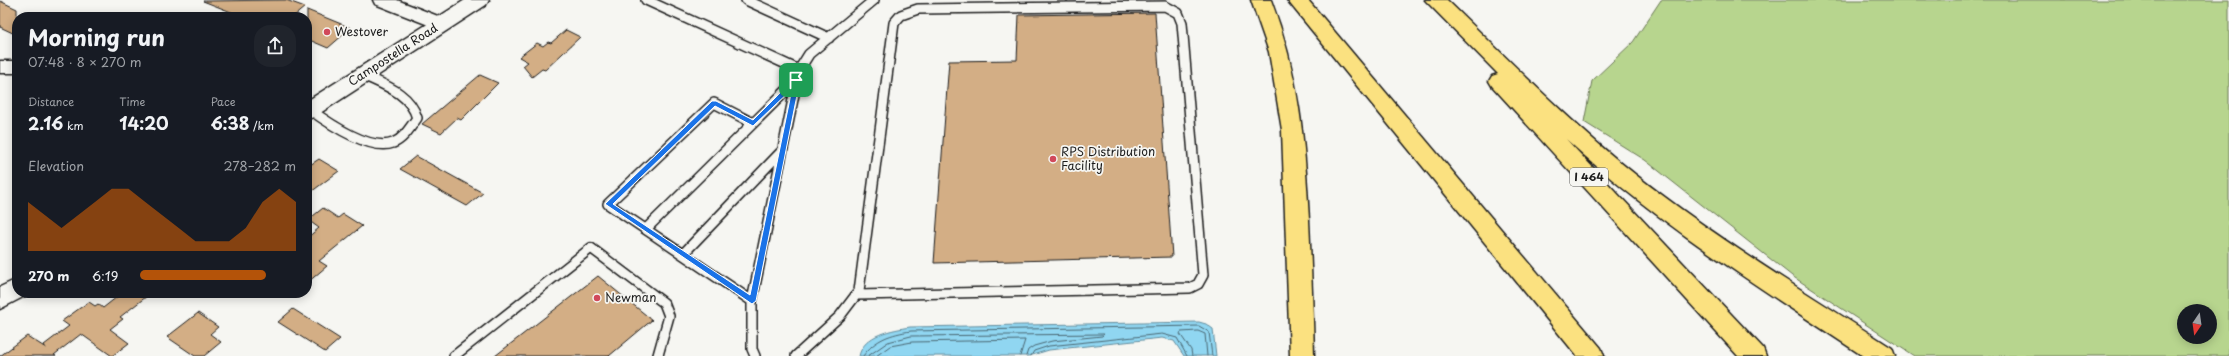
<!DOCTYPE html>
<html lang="en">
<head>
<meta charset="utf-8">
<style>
	body { margin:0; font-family:"Playpen Sans",sans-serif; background:#20242c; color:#f1f3f6; height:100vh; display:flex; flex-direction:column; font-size:15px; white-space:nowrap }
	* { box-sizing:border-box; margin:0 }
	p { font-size:13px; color:#9ea1a6 }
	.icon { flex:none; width:22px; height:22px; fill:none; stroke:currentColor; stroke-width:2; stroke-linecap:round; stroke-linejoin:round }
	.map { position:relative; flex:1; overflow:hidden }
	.drawer { position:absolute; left:12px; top:12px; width:300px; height:286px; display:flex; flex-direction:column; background:#171b24; border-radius:16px; box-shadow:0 2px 10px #0003 }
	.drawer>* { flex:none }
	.needle { width:26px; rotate:193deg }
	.buttons { position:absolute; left:2177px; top:304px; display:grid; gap:8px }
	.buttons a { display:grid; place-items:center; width:40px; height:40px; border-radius:50%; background:#171b24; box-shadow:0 2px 10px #0003; font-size:20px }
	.pin { position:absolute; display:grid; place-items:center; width:34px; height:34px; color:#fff; margin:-17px; border-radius:8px; box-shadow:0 2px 6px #0006 }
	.round { display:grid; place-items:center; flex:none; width:42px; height:42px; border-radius:16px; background:#20242c }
	.headline { display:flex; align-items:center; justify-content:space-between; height:68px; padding:0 16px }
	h1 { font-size:22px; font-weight:700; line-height:30px }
	.figures { display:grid; grid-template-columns:repeat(3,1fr); gap:6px; height:68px; padding:4px 16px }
	.figures div { display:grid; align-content:center }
	.figures b { font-size:17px; font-weight:700 }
	.figures small { font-size:11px; font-weight:400 }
	.figures p { font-size:11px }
	.chart { height:112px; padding:8px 16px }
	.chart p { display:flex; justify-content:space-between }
	.chart svg { width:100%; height:72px; margin-top:4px; fill:#b45309; opacity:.7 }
	ul { padding:0 16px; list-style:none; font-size:13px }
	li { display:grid; grid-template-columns:64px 48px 1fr; align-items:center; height:30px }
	li i { height:10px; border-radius:5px; background:#b45309 }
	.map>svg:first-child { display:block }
</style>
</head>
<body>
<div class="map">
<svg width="2229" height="356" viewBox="0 0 2229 356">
	<rect width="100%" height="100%" fill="#f6f6f2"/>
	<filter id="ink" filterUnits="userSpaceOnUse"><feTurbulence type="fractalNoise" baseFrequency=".025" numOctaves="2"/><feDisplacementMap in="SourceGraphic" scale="8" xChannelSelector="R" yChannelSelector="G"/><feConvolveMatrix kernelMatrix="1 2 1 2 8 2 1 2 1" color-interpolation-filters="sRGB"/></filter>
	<g filter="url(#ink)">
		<path fill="#b7d58e" stroke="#6a7855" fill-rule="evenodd" d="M1661,0H2229V356H1914L1792,276L1645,160L1584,122L1592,81L1633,42ZM2184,311H2210V337H2184Z"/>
		<path fill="#90d6f1" stroke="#628c9c" d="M1199,322L1206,324L1213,329L1216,356H1184L1174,341L1162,338L1049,350L1029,356H859C864,334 892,330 910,327Z"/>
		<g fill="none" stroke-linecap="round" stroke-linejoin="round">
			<path stroke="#4a6671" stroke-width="1" d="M863,356C875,339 891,334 911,331L1199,326L1209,332L1212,356
				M868,356L888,342L911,336L1104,334L1102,336L1052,341L1034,346L1028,350L1026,356
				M876,356L890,346L912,342L1025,340L1020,356
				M1031,356L1034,351L1049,346L1162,334L1177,338L1187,356
				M1192,356L1191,350L1180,334L1181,332L1198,331L1205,334L1207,356"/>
		</g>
		<path fill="#d3ae85" stroke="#1c1c1c" d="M286,0L305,7L293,17H244L203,1Z
			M0,1L17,9V35L0,27Z
			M307,10L351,28L328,48L307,39Z
			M1155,13L1172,257L934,263L949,61L1017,60L1019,15Z
			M566,30L580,37L545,70L542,69L532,77L523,66L528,62L519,57L537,43L543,46L548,42L551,43Z
			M480,75L498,83L461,120L457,118L441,133L422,124Z
			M416,156L483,193L467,206L400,169Z
			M319,159L339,171L307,195V167Z
			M323,208L338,218L343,214L362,226L319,261L327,266L307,283V238L319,228L308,220Z
			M598,276L652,320L609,356H495Z
			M122,293H151L120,317L123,319L110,329L129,343L112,356L81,334L54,355L56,356H0L27,336L46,348L44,345L69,326L62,321L80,308L89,302L95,306L98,304L103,308Z
			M293,309L340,339L325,352L278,322Z
			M198,313L218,327L210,334L221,342L204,356H195L167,337Z"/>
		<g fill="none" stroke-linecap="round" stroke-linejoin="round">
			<defs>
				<path id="service" d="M646,0L799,70
					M746,0L829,38
					M309,109C327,122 370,152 393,143C404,139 411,126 417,118C410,93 384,85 363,75
					M646,229L797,80
					M683,254L782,151
					M752,301L608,204L714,103L753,123
					M454,356L591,248L664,303L669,316L658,355
					M755,356L752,349V301L799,70L809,54L874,0
					M796,356L840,316L859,291L894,23L901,15L918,9L1165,6L1178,13L1182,23L1203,275L1198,284L1190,288L857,295"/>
				<path id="minor" d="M373,0H397L448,20L450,24L448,28L442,30L436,28L375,4Z
					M0,61H17V73H0Z"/>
				<path id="secondary" d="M465,0H489L486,5L314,117L307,119V101Z
					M17,279V293H27L25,296L0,309V287Z"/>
				<path id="motorway" d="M1251,0H1271C1299,73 1305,142 1309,220C1311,265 1313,311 1314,356H1290L1282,130L1269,52Z
					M1287,0H1308L1601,348L1604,356H1577Z
					M1425,0H1447C1508,59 1569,122 1636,175C1717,239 1805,292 1892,348L1895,356H1863C1761,288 1656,223 1566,139L1763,348L1766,356H1738L1492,86L1489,81L1492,76L1498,74Z"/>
			</defs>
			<use href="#service" stroke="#1c1c1c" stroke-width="12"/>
			<use href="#minor" stroke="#1c1c1c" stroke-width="3"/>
			<use href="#secondary" stroke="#1c1c1c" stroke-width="3"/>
			<use href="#motorway" stroke="#1c1c1c" stroke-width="3"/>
			<use href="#service" stroke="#f6f6f2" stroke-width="9"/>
			<use href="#minor" fill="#f6f6f2" fill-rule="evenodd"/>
			<use href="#secondary" fill="#f6f6f2" fill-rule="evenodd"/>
			<use href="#motorway" fill="#fbe180" fill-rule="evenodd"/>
		</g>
	</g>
	<path fill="#1a73e8" stroke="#fff" fill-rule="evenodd" d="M794,79L800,80L756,301L752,304L605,204L712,101H716L753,120ZM792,89L750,295L613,204L715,106L753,126Z"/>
	<g fill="#d1495b" stroke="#f6f6f2" stroke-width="1.5">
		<circle cx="327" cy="32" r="4"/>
		<circle cx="1053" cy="159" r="4"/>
		<circle cx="597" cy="298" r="4"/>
	</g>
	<g text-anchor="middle" stroke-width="3.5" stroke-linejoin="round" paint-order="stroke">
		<rect fill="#f6f6f2" stroke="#5d5d5c" stroke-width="1" x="1570" y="168" width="38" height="18" rx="3"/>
		<g font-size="11" font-weight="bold" fill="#1c1c1c">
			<text x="1589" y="181">I 464</text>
		</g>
		<g font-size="12" fill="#1c1c1c" stroke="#f6f6f2" text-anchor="start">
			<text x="335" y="36">Westover</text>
			<text x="1061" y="156">RPS Distribution<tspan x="1061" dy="14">Facility</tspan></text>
			<text x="605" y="302">Newman</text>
		</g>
		<g font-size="12" fill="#1c1c1c" stroke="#f6f6f2">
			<text transform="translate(393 55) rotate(-33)" y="4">Campostella Road</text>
		</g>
	</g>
</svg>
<div class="buttons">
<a><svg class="needle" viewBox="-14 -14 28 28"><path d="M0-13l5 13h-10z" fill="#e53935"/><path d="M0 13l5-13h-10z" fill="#9ea1a6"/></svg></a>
</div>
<div class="pin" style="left:796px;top:80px;background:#1e9e55"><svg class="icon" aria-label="arrive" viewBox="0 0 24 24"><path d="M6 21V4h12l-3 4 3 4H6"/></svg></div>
<section class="drawer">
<div class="headline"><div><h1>Morning run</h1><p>07:48 · 8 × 270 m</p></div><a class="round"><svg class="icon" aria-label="share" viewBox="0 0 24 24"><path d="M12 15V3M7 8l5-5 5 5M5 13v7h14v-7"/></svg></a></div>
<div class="figures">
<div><p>Distance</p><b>2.16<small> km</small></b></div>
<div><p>Time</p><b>14:20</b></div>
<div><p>Pace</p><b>6:38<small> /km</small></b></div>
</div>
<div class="chart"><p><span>Elevation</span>278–282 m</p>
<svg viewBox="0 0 160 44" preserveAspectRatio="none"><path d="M0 44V14L10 22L20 30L30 22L40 14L50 6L60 6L70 14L80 22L90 30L100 38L110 38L120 38L130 30L140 14L150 6L160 14V44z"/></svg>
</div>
<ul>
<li><b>270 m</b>6:19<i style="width:81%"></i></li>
</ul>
</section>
</div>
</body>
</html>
